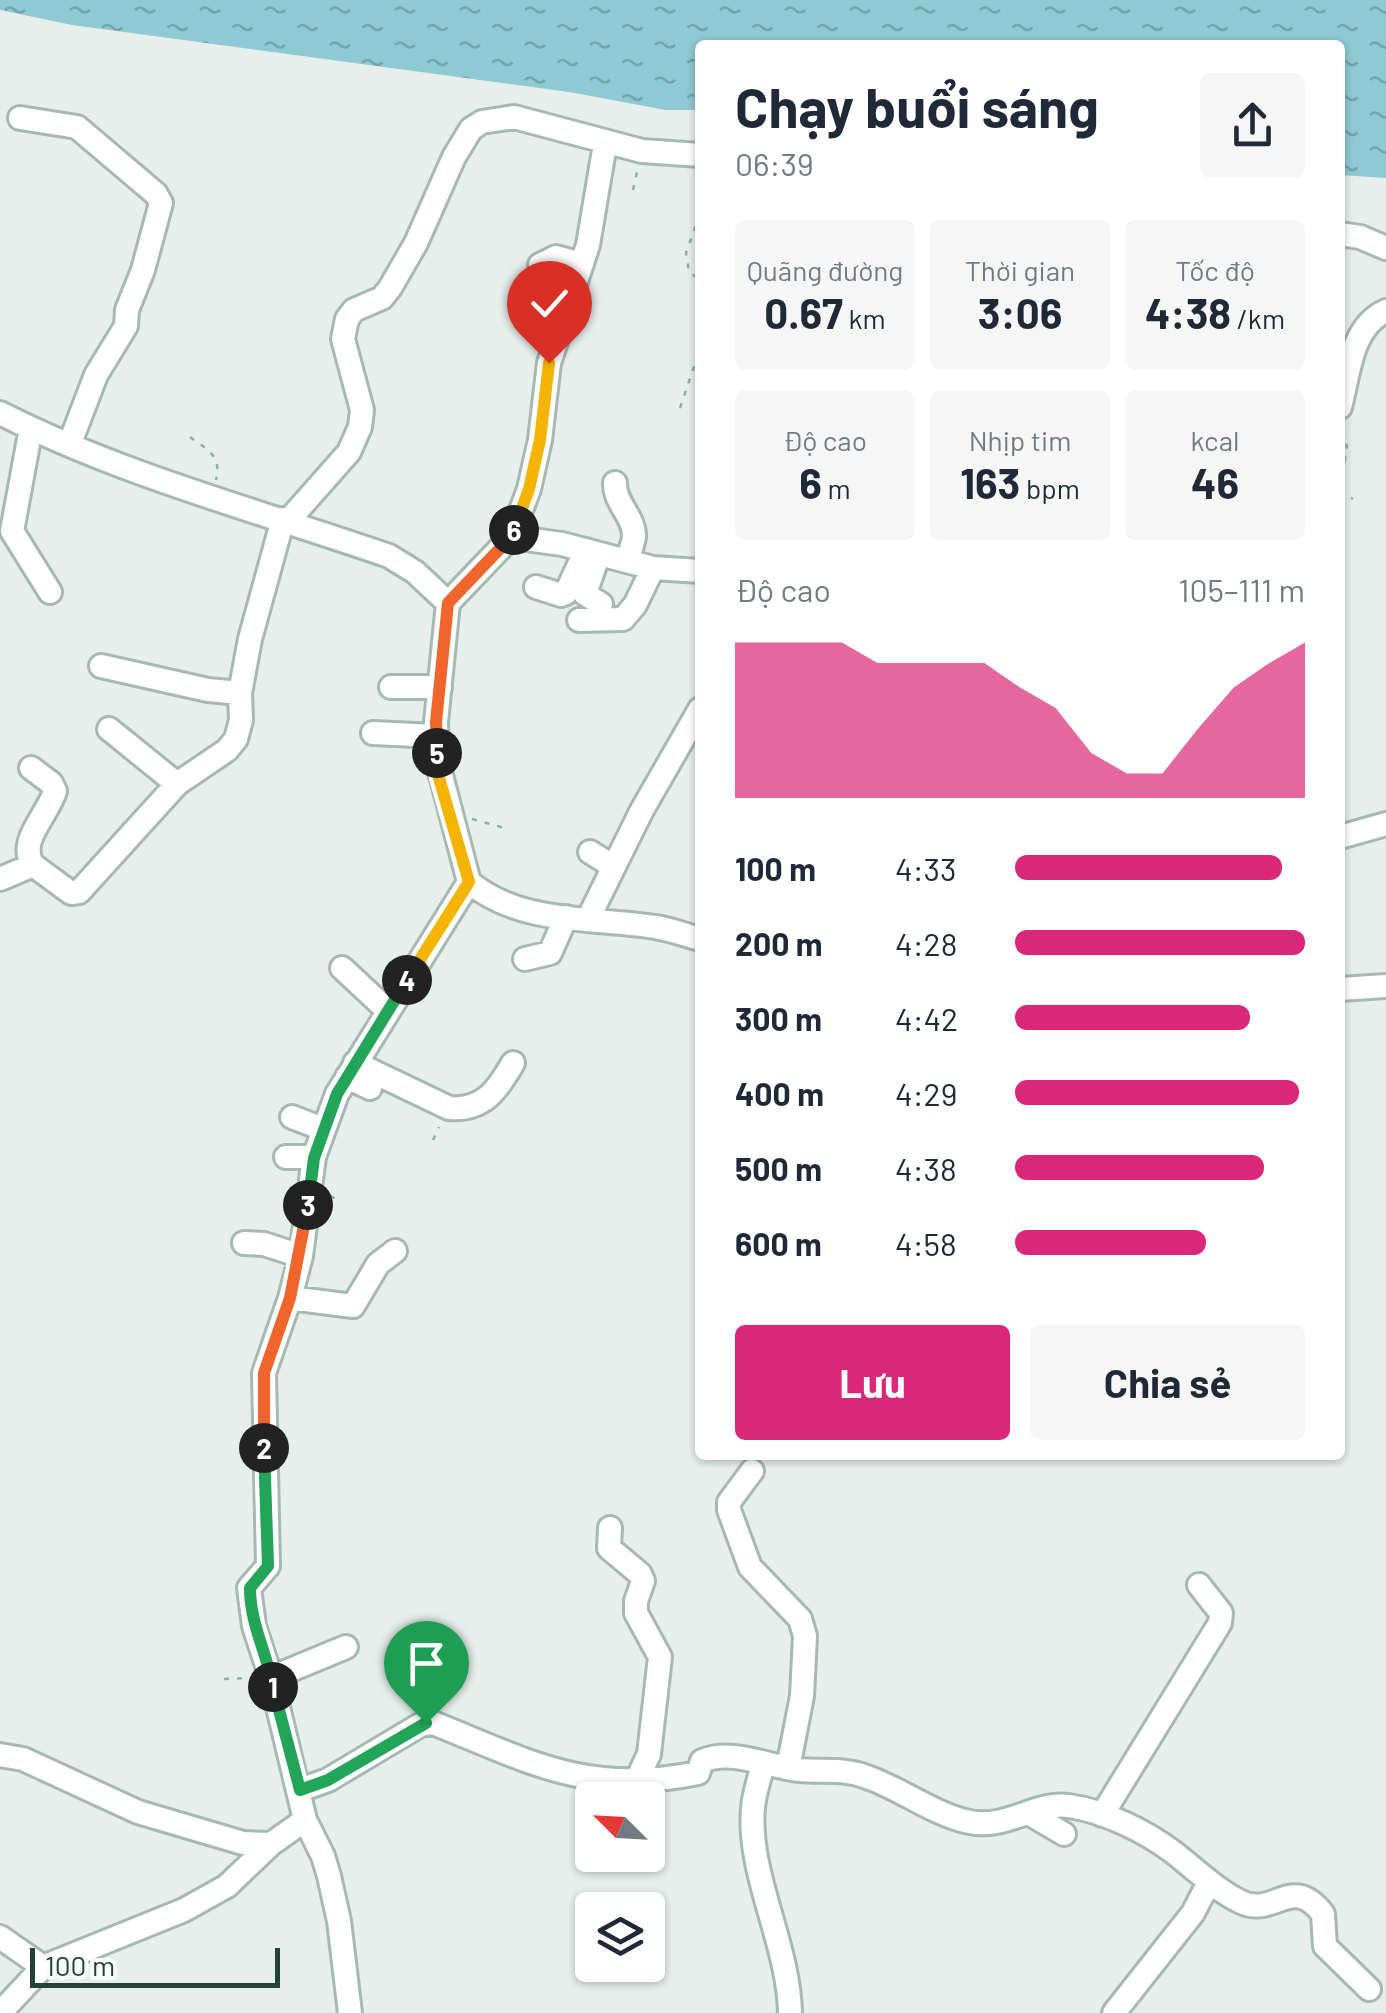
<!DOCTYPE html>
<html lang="vi">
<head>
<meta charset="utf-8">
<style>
	body { margin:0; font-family:Barlow,sans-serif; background:#f6f6f7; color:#1f2937; height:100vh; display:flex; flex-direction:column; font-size:38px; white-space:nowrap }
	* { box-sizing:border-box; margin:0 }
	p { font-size:32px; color:#747a83 }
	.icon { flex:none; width:55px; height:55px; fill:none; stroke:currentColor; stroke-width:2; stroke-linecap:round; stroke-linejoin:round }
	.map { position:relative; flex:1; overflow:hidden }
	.sheet { position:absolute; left:695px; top:40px; width:650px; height:1420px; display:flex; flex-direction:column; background:#fff; border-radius:10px; box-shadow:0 2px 8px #0004 }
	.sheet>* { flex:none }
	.needle { width:65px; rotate:294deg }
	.tools { position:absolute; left:575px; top:1782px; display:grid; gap:20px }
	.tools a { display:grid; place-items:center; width:90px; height:90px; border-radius:10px; background:#fff; box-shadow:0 2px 8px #0004; font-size:50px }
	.scale { position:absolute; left:30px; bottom:25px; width:250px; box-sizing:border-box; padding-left:10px; border:5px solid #24423a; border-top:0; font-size:28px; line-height:35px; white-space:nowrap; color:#24423a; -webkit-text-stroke:8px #f7fbf9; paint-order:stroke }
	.pin { position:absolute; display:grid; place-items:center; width:85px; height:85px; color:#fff; margin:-102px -42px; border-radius:50% 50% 50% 0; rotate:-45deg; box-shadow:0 0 10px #0007 }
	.pin .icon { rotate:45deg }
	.km { position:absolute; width:50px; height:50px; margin:-25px; border-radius:50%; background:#222; color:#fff; font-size:28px; line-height:50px; text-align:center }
	.round { display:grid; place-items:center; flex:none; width:105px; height:105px; border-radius:10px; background:#f6f6f7 }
	.summary { display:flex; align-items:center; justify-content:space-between; height:170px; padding:0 40px }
	h1 { font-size:55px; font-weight:700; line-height:75px }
	.stats { display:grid; grid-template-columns:repeat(3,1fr); gap:15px; height:170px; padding:10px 40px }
	.stats div { display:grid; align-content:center; border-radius:10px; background:#f6f6f7; text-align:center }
	.stats b { font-size:42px; font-weight:700 }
	.stats small { font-size:28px; font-weight:400 }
	.stats p { font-size:28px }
	.chart { height:280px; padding:20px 40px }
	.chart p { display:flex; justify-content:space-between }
	.chart svg { width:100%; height:180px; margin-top:10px; fill:#db2777; opacity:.7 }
	.button { display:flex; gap:20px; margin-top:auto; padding:20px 40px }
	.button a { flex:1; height:115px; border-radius:10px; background:#db2777; color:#fff; font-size:40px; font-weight:700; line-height:115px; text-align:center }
	.button a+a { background:#f6f6f7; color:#1f2937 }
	ul { padding:0 40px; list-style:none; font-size:32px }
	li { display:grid; grid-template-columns:160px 120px 1fr; align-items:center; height:75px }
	li i { height:25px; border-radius:12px; background:#db2777 }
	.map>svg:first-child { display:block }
</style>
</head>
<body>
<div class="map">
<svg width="1386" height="2013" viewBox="0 0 1386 2013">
	<defs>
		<pattern id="water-ripples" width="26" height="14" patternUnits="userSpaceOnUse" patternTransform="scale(2.5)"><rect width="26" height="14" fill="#8ec9d4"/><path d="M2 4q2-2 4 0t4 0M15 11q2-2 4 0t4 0" fill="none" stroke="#74a5ad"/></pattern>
	</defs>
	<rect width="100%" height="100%" fill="#e6efeb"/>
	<path fill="url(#water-ripples)" d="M0,0H1386V178L1340,175V45H700V110H666L569,92L72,25L0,10Z"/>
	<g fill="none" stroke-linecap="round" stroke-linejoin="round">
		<defs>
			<path id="minor" d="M20,118L77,127L156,194L161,203L143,270L127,310L126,326L96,375L70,443
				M605,144L588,245L549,363L540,440L529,489L511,537L448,603L436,722L437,760L469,882C521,925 592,917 655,927C670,929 685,935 700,939
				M1340,234L1360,237L1386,248
				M540,265L556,257L582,264
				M1340,407C1349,374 1351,326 1386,311
				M0,413C122,475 259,511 389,556L415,572L448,603
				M31,428L12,531L50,592
				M615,483C614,503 635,517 634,537C633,545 629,553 627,561
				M288,521L349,452L360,427L362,410L343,339L347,319L354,310L382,298L390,288L416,243L454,157L471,129L482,122L514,117L642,151L700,155
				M511,537L562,544L653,568L700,571
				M596,562L585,594L601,604
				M536,587L561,595L566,593L586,550
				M579,620L623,619L635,605L653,568
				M101,666L208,690L240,693
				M391,687H440
				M109,729L177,784
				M373,733L436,736
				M31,768L51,783L55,791C48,815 17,841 33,865
				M1340,837L1386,824
				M590,852L614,867
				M0,879L33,865L71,893L79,892L177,784L227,750L236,739L241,720L240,693L250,639L283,519
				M588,919L642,810L700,709
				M525,959L550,953L566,917
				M342,968L387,1010
				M1340,989L1386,986
				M355,1063L449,1108C484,1111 498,1089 513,1063
				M347,1077L370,1088
				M292,1117L323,1129
				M286,1157H314
				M244,1243L264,1244L301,1256
				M290,1298L353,1306L378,1264L395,1251
				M752,1471L729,1502V1510L750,1567L800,1619L805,1636L802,1696L788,1768
				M610,1528L609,1548L640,1574L643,1581L636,1601V1613L660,1657L649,1754L636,1782
				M271,1678L346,1647
				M0,1755L23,1759L138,1812L243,1843L271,1844L305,1820
				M763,1763C760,1778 754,1793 753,1808C747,1873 789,1945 790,2013
				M300,1790L328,1780L420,1725L433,1723C531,1762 587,1796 698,1773L702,1761C732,1748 769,1767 799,1770C823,1772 845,1768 867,1777C901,1789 930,1812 965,1821C1005,1832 1034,1801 1069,1806C1104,1811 1145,1831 1173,1852C1195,1869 1216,1890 1241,1902C1275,1918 1291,1873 1323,1914L1325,1946L1369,1989
				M1030,1814L1064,1834
				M1102,1815L1220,1623L1221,1613L1199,1585
				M0,1937L43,1967
				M0,2013L43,1967L184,1910L227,1886L271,1844
				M350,2013L339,1921L329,1876L323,1856L305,1820L271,1678L254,1626L249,1588L268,1566L264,1373L290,1298L301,1256L314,1157L337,1094L469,882
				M1114,2013L1193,1913L1209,1882"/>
		</defs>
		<use href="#minor" stroke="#a8b8b2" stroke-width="28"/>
		<path stroke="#86b3a5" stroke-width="2.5" stroke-dasharray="5 8" stroke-linecap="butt" d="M633,190L637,172
			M700,214L686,253L689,272L700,280
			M680,408L700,349
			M190,437C208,450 222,456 216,480
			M1340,487L1347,447L1341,426
			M1340,491L1353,499
			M472,819L501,827L507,825
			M433,1140L439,1127
			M330,1196L341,1201
			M224,1679L252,1678"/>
		<use href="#minor" stroke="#fff" stroke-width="22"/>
	</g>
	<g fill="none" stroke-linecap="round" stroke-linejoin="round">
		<defs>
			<path id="split-1" d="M273,1687L300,1790L328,1780L426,1723"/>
			<path id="split-2" d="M264,1448L268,1566L250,1588C250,1624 267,1653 273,1687"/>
			<path id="split-3" d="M264,1448V1373L290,1298L308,1205"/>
			<path id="split-4" d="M308,1205L314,1158L337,1094L407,980"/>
			<path id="split-5" d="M407,980L469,882L439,778L437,753"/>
			<path id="split-6" d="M437,753L436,722L448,603L512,536L514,530"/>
			<path id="split-7" d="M514,530L529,489L540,440L549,363"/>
		</defs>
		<use href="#split-1" stroke="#fff" stroke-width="20"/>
		<use href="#split-2" stroke="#fff" stroke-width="20"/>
		<use href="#split-3" stroke="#fff" stroke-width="20"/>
		<use href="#split-4" stroke="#fff" stroke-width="20"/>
		<use href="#split-5" stroke="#fff" stroke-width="20"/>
		<use href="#split-6" stroke="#fff" stroke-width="20"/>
		<use href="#split-7" stroke="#fff" stroke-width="20"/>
		<use href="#split-1" stroke="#22a559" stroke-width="12"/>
		<use href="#split-2" stroke="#22a559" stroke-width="12"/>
		<use href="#split-3" stroke="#f0652b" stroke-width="12"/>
		<use href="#split-4" stroke="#22a559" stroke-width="12"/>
		<use href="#split-5" stroke="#f5b400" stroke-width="12"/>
		<use href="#split-6" stroke="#f0652b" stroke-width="12"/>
		<use href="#split-7" stroke="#f5b400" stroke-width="12"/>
	</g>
</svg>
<div class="tools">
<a><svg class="needle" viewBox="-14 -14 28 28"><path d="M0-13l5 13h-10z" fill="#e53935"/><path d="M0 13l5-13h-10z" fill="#747a83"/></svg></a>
<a><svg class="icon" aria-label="layers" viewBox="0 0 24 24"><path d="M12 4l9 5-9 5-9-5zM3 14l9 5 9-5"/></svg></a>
</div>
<div class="scale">100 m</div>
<div class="pin" style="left:426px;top:1723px;background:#1e9e55"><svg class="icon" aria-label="arrive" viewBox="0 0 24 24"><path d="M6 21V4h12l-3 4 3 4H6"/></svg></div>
<div class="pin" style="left:549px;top:363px;background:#d93025"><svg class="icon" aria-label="check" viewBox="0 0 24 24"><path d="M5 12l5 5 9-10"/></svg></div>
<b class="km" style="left:273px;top:1687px">1</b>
<b class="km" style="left:264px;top:1448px">2</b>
<b class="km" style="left:308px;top:1205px">3</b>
<b class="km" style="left:407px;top:980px">4</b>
<b class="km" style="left:437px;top:753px">5</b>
<b class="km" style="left:514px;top:530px">6</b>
<section class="sheet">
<div class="summary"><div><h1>Chạy buổi sáng</h1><p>06:39</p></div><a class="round"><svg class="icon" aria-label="share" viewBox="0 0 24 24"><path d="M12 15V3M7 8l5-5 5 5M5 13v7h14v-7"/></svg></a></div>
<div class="stats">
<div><p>Quãng đường</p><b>0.67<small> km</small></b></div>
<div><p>Thời gian</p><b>3:06</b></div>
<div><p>Tốc độ</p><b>4:38<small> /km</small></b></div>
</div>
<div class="stats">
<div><p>Độ cao</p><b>6<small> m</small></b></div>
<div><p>Nhịp tim</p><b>163<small> bpm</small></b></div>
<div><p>kcal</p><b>46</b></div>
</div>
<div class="chart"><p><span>Độ cao</span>105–111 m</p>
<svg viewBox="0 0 160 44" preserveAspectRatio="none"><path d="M0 44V6L10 6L20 6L30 6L40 11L50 11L60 11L70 11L80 17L90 22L100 33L110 38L120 38L130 27L140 17L150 11L160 6V44z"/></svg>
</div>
<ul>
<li><b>100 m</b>4:33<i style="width:92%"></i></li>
<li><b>200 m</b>4:28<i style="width:100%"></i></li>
<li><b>300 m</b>4:42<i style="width:81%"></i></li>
<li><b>400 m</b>4:29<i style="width:98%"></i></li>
<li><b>500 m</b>4:38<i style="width:86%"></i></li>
<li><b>600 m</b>4:58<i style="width:66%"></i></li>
</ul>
<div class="button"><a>Lưu</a><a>Chia sẻ</a></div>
</section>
</div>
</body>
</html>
